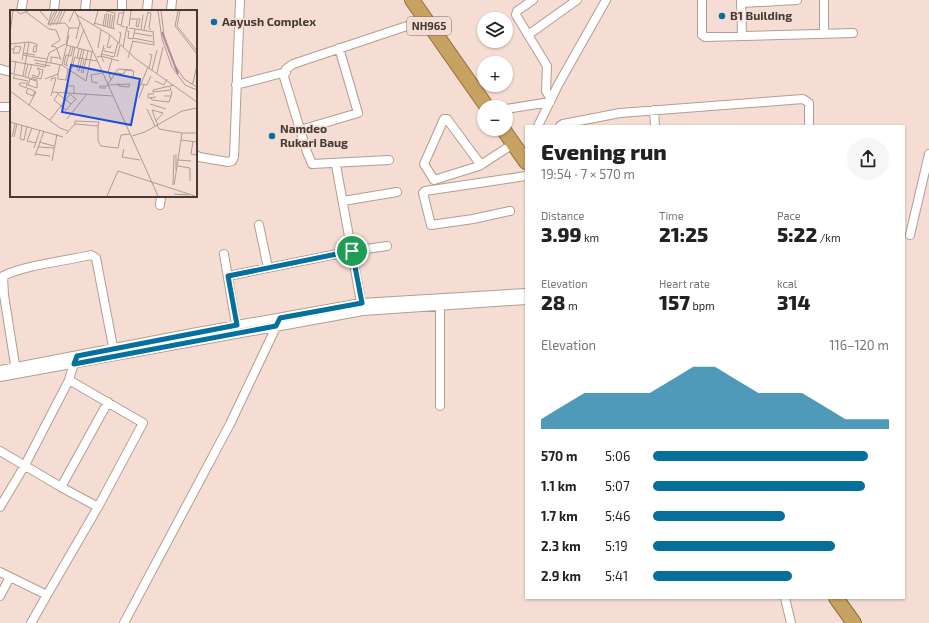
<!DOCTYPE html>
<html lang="en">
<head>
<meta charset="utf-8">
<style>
	body { margin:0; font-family:"Exo 2",sans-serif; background:#f6f6f6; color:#222; height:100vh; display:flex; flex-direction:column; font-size:15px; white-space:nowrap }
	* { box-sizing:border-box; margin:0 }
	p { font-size:13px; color:#767676 }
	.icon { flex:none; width:22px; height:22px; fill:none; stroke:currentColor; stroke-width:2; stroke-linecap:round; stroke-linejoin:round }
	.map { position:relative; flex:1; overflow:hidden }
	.panel { position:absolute; left:525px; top:125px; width:380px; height:474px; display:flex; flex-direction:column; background:#fff; border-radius:0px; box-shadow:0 1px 3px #0004 }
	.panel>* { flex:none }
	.tools { position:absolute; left:477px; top:12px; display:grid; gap:8px }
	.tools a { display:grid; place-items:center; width:36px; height:36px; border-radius:50%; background:#fff; box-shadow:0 1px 3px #0004; font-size:20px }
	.pin { position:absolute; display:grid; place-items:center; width:34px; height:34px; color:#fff; margin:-17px; border:2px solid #fff; border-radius:50%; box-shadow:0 1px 4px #0007 }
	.round { display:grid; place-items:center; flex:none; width:42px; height:42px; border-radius:21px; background:#f6f6f6 }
	.headline { display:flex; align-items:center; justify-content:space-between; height:68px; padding:0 16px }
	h1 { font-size:22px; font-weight:800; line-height:30px }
	.figures { display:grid; grid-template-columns:repeat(3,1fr); gap:6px; height:68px; padding:4px 16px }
	.figures div { display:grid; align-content:center }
	.figures b { font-size:20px; font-weight:800 }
	.figures small { font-size:11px; font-weight:400 }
	.figures p { font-size:11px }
	.chart { height:112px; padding:8px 16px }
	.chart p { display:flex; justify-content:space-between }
	.chart svg { width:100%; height:72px; margin-top:4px; fill:#06709c; opacity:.7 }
	ul { padding:0 16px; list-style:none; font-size:13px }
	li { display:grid; grid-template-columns:64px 48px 1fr; align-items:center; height:30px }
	li i { height:10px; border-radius:5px; background:#06709c }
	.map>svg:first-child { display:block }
</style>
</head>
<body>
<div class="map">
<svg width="929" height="623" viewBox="0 0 929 623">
	<rect width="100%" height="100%" fill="#f5ddd3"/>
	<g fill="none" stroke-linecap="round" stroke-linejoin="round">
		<defs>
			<path id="minor" d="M533,0L517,11L516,15L547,66L546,91L551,99
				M702,0V35L705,37L853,33
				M741,0L742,35
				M741,3L797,0
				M21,11L23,0
				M54,11L55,0
				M85,11L86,0
				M122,11V0
				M147,11L148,0
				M171,11L172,0
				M824,33V0
				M528,35L577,0
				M0,69L11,72
				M236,85L286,72
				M0,107H11
				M506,109L550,102
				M654,110L655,126
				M538,126L558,85L606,0
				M560,126L563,124L620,113L803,99L809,103V126
				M300,130L358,113L339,48
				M196,155L199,157L228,162L232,161L234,157L240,0
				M389,160L312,164L307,152L284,77L286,69L293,64L425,20
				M336,165L362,308
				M481,165L447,119H444L424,164L434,180L479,166L513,144
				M343,201L397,192
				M160,205L161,196
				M510,211L473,219L431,225L423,193L425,191L526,176
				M259,225L268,268
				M910,235L929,154
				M224,254L237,331
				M228,276L352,251L387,246
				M0,370L192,333L361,303L526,293
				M16,371L4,295L3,276C26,265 65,261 91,255L96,258L114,352
				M0,377L363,311L526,300
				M69,380L143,423L98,507
				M440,406V301
				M0,451L61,487L98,507L47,595L0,572
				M61,487L108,402
				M0,507L25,465L69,380L75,360
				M0,596L10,577
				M785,598L791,623
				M31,623L47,595
				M124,623L230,424L278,323"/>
			<path id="trunk" d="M412,0L487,107
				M503,129L526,162
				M836,598L854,623"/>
		</defs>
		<use href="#minor" stroke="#b39d93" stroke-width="10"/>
		<use href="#trunk" stroke="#906f39" stroke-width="16"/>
		<use href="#minor" stroke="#fff" stroke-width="8"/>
		<use href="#trunk" stroke="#c7a262" stroke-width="14"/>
	</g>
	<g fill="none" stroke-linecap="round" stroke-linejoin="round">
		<defs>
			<path id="route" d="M352,251L362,303L280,318L276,326L74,364L77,356L237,325L228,276Z"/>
		</defs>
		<use href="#route" stroke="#fff" stroke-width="8"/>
		<use href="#route" stroke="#06709c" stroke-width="5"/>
	</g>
	<g fill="#06709c" stroke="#f5ddd3" stroke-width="1.5">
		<circle cx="722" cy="16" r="4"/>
		<circle cx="214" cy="22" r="4"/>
		<circle cx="272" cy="136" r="4"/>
	</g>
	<g text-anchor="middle" stroke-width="3.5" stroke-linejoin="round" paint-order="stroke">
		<rect fill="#f5ddd3" stroke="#796b65" stroke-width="1" x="407" y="17" width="44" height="18" rx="3"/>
		<g font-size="11" font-weight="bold" fill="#443a36">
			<text x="429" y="30">NH965</text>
		</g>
		<g font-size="12" font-weight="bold" fill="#443a36" stroke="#f5ddd3" text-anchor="start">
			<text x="730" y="20">B1 Building</text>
			<text x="222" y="26">Aayush Complex</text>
			<text x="280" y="133">Namdeo<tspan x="280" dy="14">Rukari Baug</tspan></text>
		</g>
	</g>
	<g transform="translate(10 10)">
		<rect width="187" height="187" fill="#f5ddd3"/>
		<path fill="none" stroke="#b276a2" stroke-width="2" d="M152,22L168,64"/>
		<path fill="none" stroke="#ae9c94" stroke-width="1" d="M7,1L10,4L18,1M30,1L38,10M42,1L38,14L55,13L59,18M65,1L148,186M96,1L105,3L103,19M114,1L111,16L115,17M148,1L152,29L162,57L175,75L187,80M151,1L154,25L163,52L174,69L187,77M168,1L165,16L187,44M170,1L167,16L187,41M16,2L39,19L46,20L50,30L41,36L46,37L51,50M141,3L139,18L141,20M67,5L100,25L126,49L187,92M120,9H130L128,17L126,16L127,10M59,12L64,1M84,13L105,19M49,14L55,1M38,15L45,1M43,15L50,1M46,15L52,1M84,15L88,1M111,15L107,14L109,3H114M40,16L47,1M93,16L95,4M95,16L97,3M119,16L121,1M97,17L99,4M99,17L101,4M68,18H59L56,35L83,42M101,18L103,5M119,18L144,22M131,20L133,5M134,20L138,2L141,3M117,21H119L118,28L123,29L125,19M0,23L3,1M124,23L142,26M100,25L97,37L100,38L101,35M123,28L143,32M66,29L70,12M122,31L144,35L143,22M19,32L27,34V35L26,42H23L24,36H27M109,33L111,23L109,22M0,34L19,32L13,66M113,37L117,16V19M67,38L74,19M88,38L91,20M94,38V41L104,43M0,39H4L3,43H9L11,37L5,36L4,39M69,39L67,48L88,51M13,43L25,45M92,44L104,47L108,32M13,45L37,49M87,47L91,46L109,51M107,47L110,35M118,48L123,31M12,50L15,33M24,50L52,55L76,71L82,42M0,51L35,57L39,43L55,34M94,52L91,46L94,35M25,53L40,56M41,53V47L50,48M52,55L59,25M56,55L61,36M58,56L54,54L56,45L61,46L63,37M61,56L65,37M62,58L65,47L67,48M139,58L142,45L139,44M67,59L72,39M67,60L69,61L74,40M142,60L147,40M98,62L102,49M0,63L27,70V78L18,75L20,69L26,71M4,63L6,51M71,63L74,50M73,63L78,41M107,63L114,64L115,60L124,61L123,67L116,66M147,63L153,37M48,64V69L56,70L58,59M5,65L3,68L18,71M23,65L22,67L31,69L33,60L27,58M23,65L28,67L30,62L27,58M15,66L18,54M18,67L22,54M35,69L48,64L50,55M101,70L99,64L105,63M145,71L154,75L157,69M88,73L82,72L81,65L92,63M108,73L109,76L119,77L120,74M17,74L16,78L9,75L10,73H18M98,74L108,59L122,60M131,74L137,75L141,66M180,74L183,73L187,55M99,75L120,74M160,77L161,80L143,82V80L164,75M96,78H90V76H98M0,81L19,95L26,82L18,78L16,83L23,86L25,81M42,82L103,86M47,83L61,94L56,100L44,90L48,84M57,83V76H64V83M144,84H138V88L146,87M61,85L66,89L61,94M41,86L46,68H42L41,71M126,86L138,57M154,86H161L162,81M141,87L142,90L159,92L161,86M129,88L134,75M140,94L156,99M19,95L50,118L58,121M137,99L145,116M57,109L77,84M40,110L61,83M146,111L153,103L142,100L146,111L148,115M0,112L53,127M12,115L10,129L14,130L17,116M147,115L149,119L172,123L168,150L181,151M88,116L89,112L65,111V114L88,116V131L91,136L108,138L111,125L120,124M22,118L17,131L26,133M172,123H187M56,124L65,114M122,126L135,122L172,101L187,98M2,127L5,114M4,127L7,114M171,130L187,132M183,131L181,144L187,145M29,132L44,136M28,137L44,138M24,138L30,120M114,139L112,147L130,150M25,144L40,146M25,146L34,121M42,151L47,124M168,156L180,158V171M166,160V144M163,175L164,145M164,175L168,150M164,184L179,185M97,186L108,161L185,186"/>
		<path fill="#1d4ed8" fill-opacity="0.15" stroke="#1d4ed8" stroke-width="2" d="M61,55L130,69L121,115L52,102Z"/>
		<rect width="187" height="187" fill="none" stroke="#443a36" stroke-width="2"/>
	</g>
</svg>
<div class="tools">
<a><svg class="icon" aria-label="layers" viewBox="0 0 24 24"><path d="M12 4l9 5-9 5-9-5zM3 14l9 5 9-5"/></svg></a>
<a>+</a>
<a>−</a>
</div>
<div class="pin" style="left:352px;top:251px;background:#1e9e55"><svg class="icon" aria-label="arrive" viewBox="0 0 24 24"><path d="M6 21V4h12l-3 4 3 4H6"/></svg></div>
<section class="panel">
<div class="headline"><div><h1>Evening run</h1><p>19:54 · 7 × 570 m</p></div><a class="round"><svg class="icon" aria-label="share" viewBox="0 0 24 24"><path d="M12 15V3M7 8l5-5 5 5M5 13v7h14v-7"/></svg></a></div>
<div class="figures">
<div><p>Distance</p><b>3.99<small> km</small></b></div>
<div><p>Time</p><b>21:25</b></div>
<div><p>Pace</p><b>5:22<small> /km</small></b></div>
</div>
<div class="figures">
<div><p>Elevation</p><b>28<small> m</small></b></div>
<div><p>Heart rate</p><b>157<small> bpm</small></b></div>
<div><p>kcal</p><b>314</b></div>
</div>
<div class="chart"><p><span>Elevation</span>116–120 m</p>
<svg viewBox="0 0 160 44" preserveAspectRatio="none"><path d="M0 44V38L10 30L20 22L30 22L40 22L50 22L60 14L70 6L80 6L90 14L100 22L110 22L120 22L130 30L140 38L150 38L160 38V44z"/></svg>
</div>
<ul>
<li><b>570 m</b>5:06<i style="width:91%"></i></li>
<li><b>1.1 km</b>5:07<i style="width:90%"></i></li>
<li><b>1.7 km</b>5:46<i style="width:56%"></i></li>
<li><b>2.3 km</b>5:19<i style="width:77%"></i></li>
<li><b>2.9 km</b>5:41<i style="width:59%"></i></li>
</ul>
</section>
</div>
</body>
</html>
